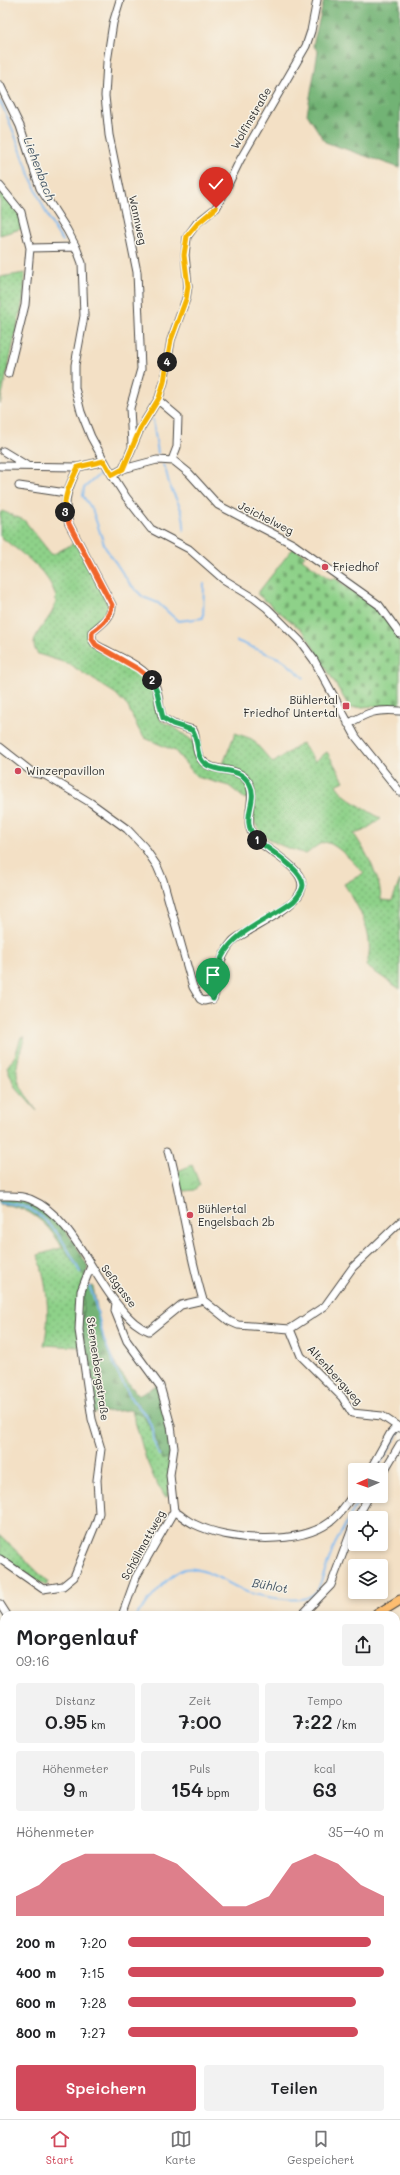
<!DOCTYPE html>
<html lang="de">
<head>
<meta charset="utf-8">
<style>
	body { margin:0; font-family:Mali,sans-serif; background:#f2f2f2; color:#202124; height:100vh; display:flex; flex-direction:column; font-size:15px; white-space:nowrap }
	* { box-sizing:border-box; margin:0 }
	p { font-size:13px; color:#757577 }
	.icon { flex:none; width:22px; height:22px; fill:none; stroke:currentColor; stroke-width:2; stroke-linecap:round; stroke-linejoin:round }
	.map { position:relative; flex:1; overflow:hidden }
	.panel { position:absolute; left:0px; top:1611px; width:400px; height:508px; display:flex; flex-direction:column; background:#fff; border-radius:12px 12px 0 0; box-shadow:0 2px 6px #0003 }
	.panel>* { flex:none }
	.needle { width:26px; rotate:268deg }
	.fabs { position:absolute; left:348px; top:1463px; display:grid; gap:8px }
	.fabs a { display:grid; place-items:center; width:40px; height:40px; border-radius:4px; background:#fff; box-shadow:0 2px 6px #0003; font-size:20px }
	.pin { position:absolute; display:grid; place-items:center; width:34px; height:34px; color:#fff; margin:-41px -17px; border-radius:50% 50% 50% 0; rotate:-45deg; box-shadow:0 0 4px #0007 }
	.pin .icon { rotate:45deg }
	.km { position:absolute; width:20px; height:20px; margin:-10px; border-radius:50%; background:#222; color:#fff; font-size:11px; line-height:20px; text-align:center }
	.round { display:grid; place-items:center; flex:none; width:42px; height:42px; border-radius:4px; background:#f2f2f2 }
	.head { display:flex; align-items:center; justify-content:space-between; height:68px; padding:0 16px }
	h1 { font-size:22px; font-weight:600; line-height:30px }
	.figures { display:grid; grid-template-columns:repeat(3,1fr); gap:6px; height:68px; padding:4px 16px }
	.figures div { display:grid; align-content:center; border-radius:4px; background:#f2f2f2; text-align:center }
	.figures b { font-size:20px; font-weight:600 }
	.figures small { font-size:11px; font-weight:400 }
	.figures p { font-size:11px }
	.chart { height:112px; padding:8px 16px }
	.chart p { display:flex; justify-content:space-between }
	.chart svg { width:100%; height:72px; margin-top:4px; fill:#d1495b; opacity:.7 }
	.button { display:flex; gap:8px; margin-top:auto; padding:8px 16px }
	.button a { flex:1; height:46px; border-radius:4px; background:#d1495b; color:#fff; font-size:16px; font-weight:600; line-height:46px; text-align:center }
	.button a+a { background:#f2f2f2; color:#202124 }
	ul { padding:0 16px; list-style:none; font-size:13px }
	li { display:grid; grid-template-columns:64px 48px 1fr; align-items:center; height:30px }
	li i { height:10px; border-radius:5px; background:#d1495b }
	.tabs { display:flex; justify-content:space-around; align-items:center; height:56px; border-top:1px solid #e0e0e0; background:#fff; font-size:11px; color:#757577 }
	.tabs a { display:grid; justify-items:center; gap:2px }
	.tabs .current { color:#d1495b }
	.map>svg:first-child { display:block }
</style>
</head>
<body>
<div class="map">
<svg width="400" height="2119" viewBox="0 0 400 2119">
	<defs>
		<pattern id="grass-dots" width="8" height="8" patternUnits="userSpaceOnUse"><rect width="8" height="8" fill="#8ed189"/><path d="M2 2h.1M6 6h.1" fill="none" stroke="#74aa70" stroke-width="1.8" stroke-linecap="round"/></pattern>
		<pattern id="forest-firs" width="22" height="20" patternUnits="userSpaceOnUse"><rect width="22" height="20" fill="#72b375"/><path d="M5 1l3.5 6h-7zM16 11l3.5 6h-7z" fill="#5e9260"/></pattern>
		<pattern id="cemetery-stones" width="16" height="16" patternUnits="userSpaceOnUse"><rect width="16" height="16" fill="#8ed189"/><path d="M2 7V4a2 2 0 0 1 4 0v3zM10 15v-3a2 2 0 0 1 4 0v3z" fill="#74aa70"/></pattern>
		<pattern id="park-crowns" width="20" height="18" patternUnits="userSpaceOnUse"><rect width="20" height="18" fill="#8ed189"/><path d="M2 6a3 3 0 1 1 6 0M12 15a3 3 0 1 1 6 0" fill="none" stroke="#74aa70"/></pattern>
	</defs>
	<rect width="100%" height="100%" fill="#f7f3e8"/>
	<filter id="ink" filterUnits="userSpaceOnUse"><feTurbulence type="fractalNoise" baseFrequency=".025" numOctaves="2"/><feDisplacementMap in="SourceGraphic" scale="8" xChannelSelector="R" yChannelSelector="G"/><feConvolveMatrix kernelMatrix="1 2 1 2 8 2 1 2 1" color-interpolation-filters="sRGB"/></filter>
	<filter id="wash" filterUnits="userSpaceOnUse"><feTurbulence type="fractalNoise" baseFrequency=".012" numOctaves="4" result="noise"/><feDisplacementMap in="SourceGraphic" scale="16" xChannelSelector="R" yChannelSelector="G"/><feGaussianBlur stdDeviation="0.9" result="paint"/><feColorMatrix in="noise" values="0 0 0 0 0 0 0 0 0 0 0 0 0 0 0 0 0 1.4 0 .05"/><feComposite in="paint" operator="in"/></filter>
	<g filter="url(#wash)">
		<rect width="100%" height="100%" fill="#f3e0c5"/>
		<path fill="url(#grass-dots)" stroke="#5c7e5a" d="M0,188L16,208L24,228L0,235Z
			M25,273L24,296L0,404V277Z
			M2,511L24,520L52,555L76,542L108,605C109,619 98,624 87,631L88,641L147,678L153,688L161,721L174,727L194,742L197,757L238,775L247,784L249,797L245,799L229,786L197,777L175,751L145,738L139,730L128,707L116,694L69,664L38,654C21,634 65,616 54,591C45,568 18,551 0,536V513Z
			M235,733L252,739L273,763L302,743L315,761L327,752L344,781L336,785C345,800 367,809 381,819L363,831L354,834C366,852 381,878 381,900L392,901L400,880V989L366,966C377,938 359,907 344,884L364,873C356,866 333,838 322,843C316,845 311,851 306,854C288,848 260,841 254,820C252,814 253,808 254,802C258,775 243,773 222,767Z
			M21,1037H25C12,1075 14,1079 37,1111L15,1087L7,1067L15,1056Z
			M64,1247L85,1276L80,1347L44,1345C51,1315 47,1284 38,1255Z
			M132,1411L142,1414L155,1435L162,1459L171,1458L168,1496L165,1497L154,1478L146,1459Z
			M0,1535L48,1582L46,1586L0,1557Z"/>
		<path fill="url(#forest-firs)" stroke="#4e6f50" d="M324,0H400V168L325,142L307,114L318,52L313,45Z
			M0,1198C11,1199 23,1199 34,1204C57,1213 77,1245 88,1267L85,1276C57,1246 48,1208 0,1204Z
			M93,1286L103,1341L117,1368L138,1395L157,1385C164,1409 170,1432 171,1458L162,1459L155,1435L142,1414L129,1410L93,1413L91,1375L81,1329L85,1288Z"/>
		<path fill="url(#cemetery-stones)" stroke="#5c7e5a" d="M293,548L305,555L302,559L330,579L335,578C355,593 389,615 399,639C400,646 400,693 400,704L350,708L304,632L257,594Z"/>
		<path fill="url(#park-crowns)" stroke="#5c7e5a" d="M192,1165L200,1185L194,1190L184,1191L181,1189L178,1171Z"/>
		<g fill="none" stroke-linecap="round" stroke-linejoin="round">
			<path stroke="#7eb9f0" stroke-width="2" d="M0,101C17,135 27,172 43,206C49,219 54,231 63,241
				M153,420L158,453
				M163,465C168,473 167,479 170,486C177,502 185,512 184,530
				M99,466L100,474L84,488L83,496L92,509L105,547L130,584L143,597L158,603L178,621L203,618L204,584
				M237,641L283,660L304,678
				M0,1202C7,1203 15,1203 22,1206C51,1216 67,1246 80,1272
				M89,1286L93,1295L104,1340L118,1374L132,1400L145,1414L153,1429L154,1442L159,1455
				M376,1470L400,1430
				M136,1615C152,1600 162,1580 182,1570C198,1562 231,1586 247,1592C258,1596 289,1601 301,1599C307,1599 312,1595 317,1592L335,1544L361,1496
				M0,1858L4,1852"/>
		</g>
	</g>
	<g filter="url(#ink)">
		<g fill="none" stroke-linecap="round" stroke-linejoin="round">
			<defs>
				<path id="minor" d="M120,0L113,23L107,62L105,96L109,135L137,272L141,369L130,408L132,445
					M0,85L20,126L40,188L67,230L76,247L82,263L84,316L75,365V388L81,412L91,437L112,475L126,497L151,529L189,549L223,579L254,598L267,608L300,641L314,660L356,737L400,792
					M0,186L21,212L30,248
					M8,374L25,305L30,248L76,247
					M158,400L178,417L177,447L172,460
					M3,451L26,465
					M0,466L78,467L104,461
					M123,469L140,429L159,398L164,382L171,340L186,299L188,286L185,255L187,237L197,223L216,208L222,197L240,160L306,46L311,31L317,0
					M112,475L123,469L157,460L174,461L189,473L218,505L293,544L379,605L400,634
					M19,486L66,493
					M348,724C368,712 376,709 400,711
					M0,747L33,773L45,775L91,803L127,829L144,847L157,866L163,880L193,987L200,999L204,1001L213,999C221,978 214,964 232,942C235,938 242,935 247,932C261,923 292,908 300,893C312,871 268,852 256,839C239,821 261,797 246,779C234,765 212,774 201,759C194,751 198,739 193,730L173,724L163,718C158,708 160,695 155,685C145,665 114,655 96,645L92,639V632C101,624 112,618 112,605L69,524C62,499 68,489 78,467
					M169,1150C182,1200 188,1251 203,1300
					M0,1196C10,1196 21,1195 30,1199C74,1217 92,1278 123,1311C131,1320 138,1327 149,1331L181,1305L203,1300L229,1321L238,1325L290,1329L325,1306L353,1267L400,1222
					M116,1303L115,1311L127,1341L160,1386L171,1426L174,1448L170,1475L174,1511L136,1577L123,1613
					M290,1329L301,1356L342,1397L352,1413L382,1416L400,1428
					M370,1470L390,1434L397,1426
					M381,1476L400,1444
					M174,1511C181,1515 187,1521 194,1524C228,1541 298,1546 330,1522C340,1515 348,1502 355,1492
					M357,1518L369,1496
					M0,1559L43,1589L63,1586L74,1577L96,1523L99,1513L97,1480L101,1449L92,1419L79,1330L81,1291L91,1266
					M0,1604L7,1615
					M302,1615L331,1585L355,1521
					M0,1722L4,1718
					M0,1824L4,1832
					M0,1925L4,1917
					M5,2119L6,2115
					M40,2119L45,2115"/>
				<path id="major" d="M376,1615L400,1600
					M0,1955L4,1946"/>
			</defs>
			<use href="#minor" stroke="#494642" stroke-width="9"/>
			<use href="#major" stroke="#494642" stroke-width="11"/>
			<use href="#minor" stroke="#fff" stroke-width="7"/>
			<use href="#major" stroke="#fcbd6f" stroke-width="9"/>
		</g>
	</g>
	<g fill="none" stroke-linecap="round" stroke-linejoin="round" filter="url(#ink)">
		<defs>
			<path id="split-1" d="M213,999C218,986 216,971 222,957C235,930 271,919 294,901C298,896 303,891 303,885C303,870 268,849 257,840"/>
			<path id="split-2" d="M152,680L157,692L163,718L173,724L192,730C200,741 194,757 207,765C222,774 240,766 250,785C259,802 238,819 257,840"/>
			<path id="split-3" d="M65,512L69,524L112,605C111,618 101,625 92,632V639L96,645L138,669L152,680"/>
			<path id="split-4" d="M65,512C63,496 71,482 78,467L104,461L112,475L123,469L140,429L159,398L164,382L167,362"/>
			<path id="split-5" d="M167,362L171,340L186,299L188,286L184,255L187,236L197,224L216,208"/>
		</defs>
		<use href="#split-1" stroke="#fff" stroke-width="8"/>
		<use href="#split-2" stroke="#fff" stroke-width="8"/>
		<use href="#split-3" stroke="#fff" stroke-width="8"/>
		<use href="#split-4" stroke="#fff" stroke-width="8"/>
		<use href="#split-5" stroke="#fff" stroke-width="8"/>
		<use href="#split-1" stroke="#22a559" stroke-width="5"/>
		<use href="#split-2" stroke="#22a559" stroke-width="5"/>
		<use href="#split-3" stroke="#f0652b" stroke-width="5"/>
		<use href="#split-4" stroke="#f5b400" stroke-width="5"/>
		<use href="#split-5" stroke="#f5b400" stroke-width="5"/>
	</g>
	<g fill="#d1495b" stroke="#f7f3e8" stroke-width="1.5">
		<circle cx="325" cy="567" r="4"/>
		<rect x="342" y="702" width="8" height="8" rx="2"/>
		<circle cx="18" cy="771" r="4"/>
		<circle cx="190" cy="1215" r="4"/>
	</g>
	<g text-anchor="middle" stroke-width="3" stroke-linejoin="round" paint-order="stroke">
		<g font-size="11" fill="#2b2b2b" stroke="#f7f3e8">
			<text transform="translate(251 118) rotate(-60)" y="4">Wolfinstraße</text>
			<text transform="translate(138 220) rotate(78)" y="4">Wannweg</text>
			<text transform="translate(266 518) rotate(27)" y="4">Jeichelweg</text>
			<text transform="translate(119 1286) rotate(53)" y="4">Seßgasse</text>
			<text transform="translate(98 1369) rotate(82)" y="4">Sternenbergstraße</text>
			<text transform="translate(335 1375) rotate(48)" y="4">Altenbergweg</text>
			<text transform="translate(143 1545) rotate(-61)" y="4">Schöllmattweg</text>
		</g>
		<g font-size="11" fill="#2b2b2b" stroke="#f7f3e8" text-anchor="start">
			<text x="333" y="571">Friedhof</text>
			<text x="338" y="704" text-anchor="end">Bühlertal<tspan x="338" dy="13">Friedhof Untertal</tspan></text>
			<text x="26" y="775">Winzerpavillon</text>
			<text x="198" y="1213">Bühlertal<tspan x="198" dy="13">Engelsbach 2b</tspan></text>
		</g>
		<g font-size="12" font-style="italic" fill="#445666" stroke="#f7f3e8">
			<text transform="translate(39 169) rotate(69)" y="4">Liehenbach</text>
			<text transform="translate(270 1586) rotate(10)" y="4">Bühlot</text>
		</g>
	</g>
</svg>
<div class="fabs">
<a><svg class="needle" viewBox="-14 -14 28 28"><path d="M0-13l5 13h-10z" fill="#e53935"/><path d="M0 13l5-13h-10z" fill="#757577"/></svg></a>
<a><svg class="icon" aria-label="locate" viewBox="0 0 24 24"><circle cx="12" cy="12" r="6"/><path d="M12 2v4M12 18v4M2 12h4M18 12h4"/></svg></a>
<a><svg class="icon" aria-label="layers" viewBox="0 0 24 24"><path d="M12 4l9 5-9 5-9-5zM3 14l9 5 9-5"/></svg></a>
</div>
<div class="pin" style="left:213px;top:999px;background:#1e9e55"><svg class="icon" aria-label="arrive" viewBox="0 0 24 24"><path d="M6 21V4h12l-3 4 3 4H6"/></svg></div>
<div class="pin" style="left:216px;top:208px;background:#d93025"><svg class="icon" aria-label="check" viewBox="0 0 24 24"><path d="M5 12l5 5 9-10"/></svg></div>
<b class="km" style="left:257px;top:840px">1</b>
<b class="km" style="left:152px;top:680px">2</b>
<b class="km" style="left:65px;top:512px">3</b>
<b class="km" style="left:167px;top:362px">4</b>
<section class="panel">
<div class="head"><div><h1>Morgenlauf</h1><p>09:16</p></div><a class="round"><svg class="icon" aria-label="share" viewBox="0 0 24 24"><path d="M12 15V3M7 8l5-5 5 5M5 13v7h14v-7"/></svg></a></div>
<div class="figures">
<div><p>Distanz</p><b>0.95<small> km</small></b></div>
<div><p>Zeit</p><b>7:00</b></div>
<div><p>Tempo</p><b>7:22<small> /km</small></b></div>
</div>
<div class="figures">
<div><p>Höhenmeter</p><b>9<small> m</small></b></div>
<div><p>Puls</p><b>154<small> bpm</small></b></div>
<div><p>kcal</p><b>63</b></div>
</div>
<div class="chart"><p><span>Höhenmeter</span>35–40 m</p>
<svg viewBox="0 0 160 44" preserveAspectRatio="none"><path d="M0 44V32L10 25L20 12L30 6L40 6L50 6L60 6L70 12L80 25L90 38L100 38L110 32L120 12L130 6L140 12L150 25L160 32V44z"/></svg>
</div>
<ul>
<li><b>200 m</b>7:20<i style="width:95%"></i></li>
<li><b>400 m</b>7:15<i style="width:100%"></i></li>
<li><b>600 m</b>7:28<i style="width:89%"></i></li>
<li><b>800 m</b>7:27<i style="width:90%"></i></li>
</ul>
<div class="button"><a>Speichern</a><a>Teilen</a></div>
</section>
</div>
<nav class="tabs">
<a class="current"><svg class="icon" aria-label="home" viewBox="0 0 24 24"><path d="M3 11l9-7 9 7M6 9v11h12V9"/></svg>Start</a>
<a><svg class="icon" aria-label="map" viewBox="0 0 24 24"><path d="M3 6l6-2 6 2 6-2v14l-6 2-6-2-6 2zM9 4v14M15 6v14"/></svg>Karte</a>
<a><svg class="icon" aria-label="saved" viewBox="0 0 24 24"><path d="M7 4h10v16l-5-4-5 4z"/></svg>Gespeichert</a>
</nav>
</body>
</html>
